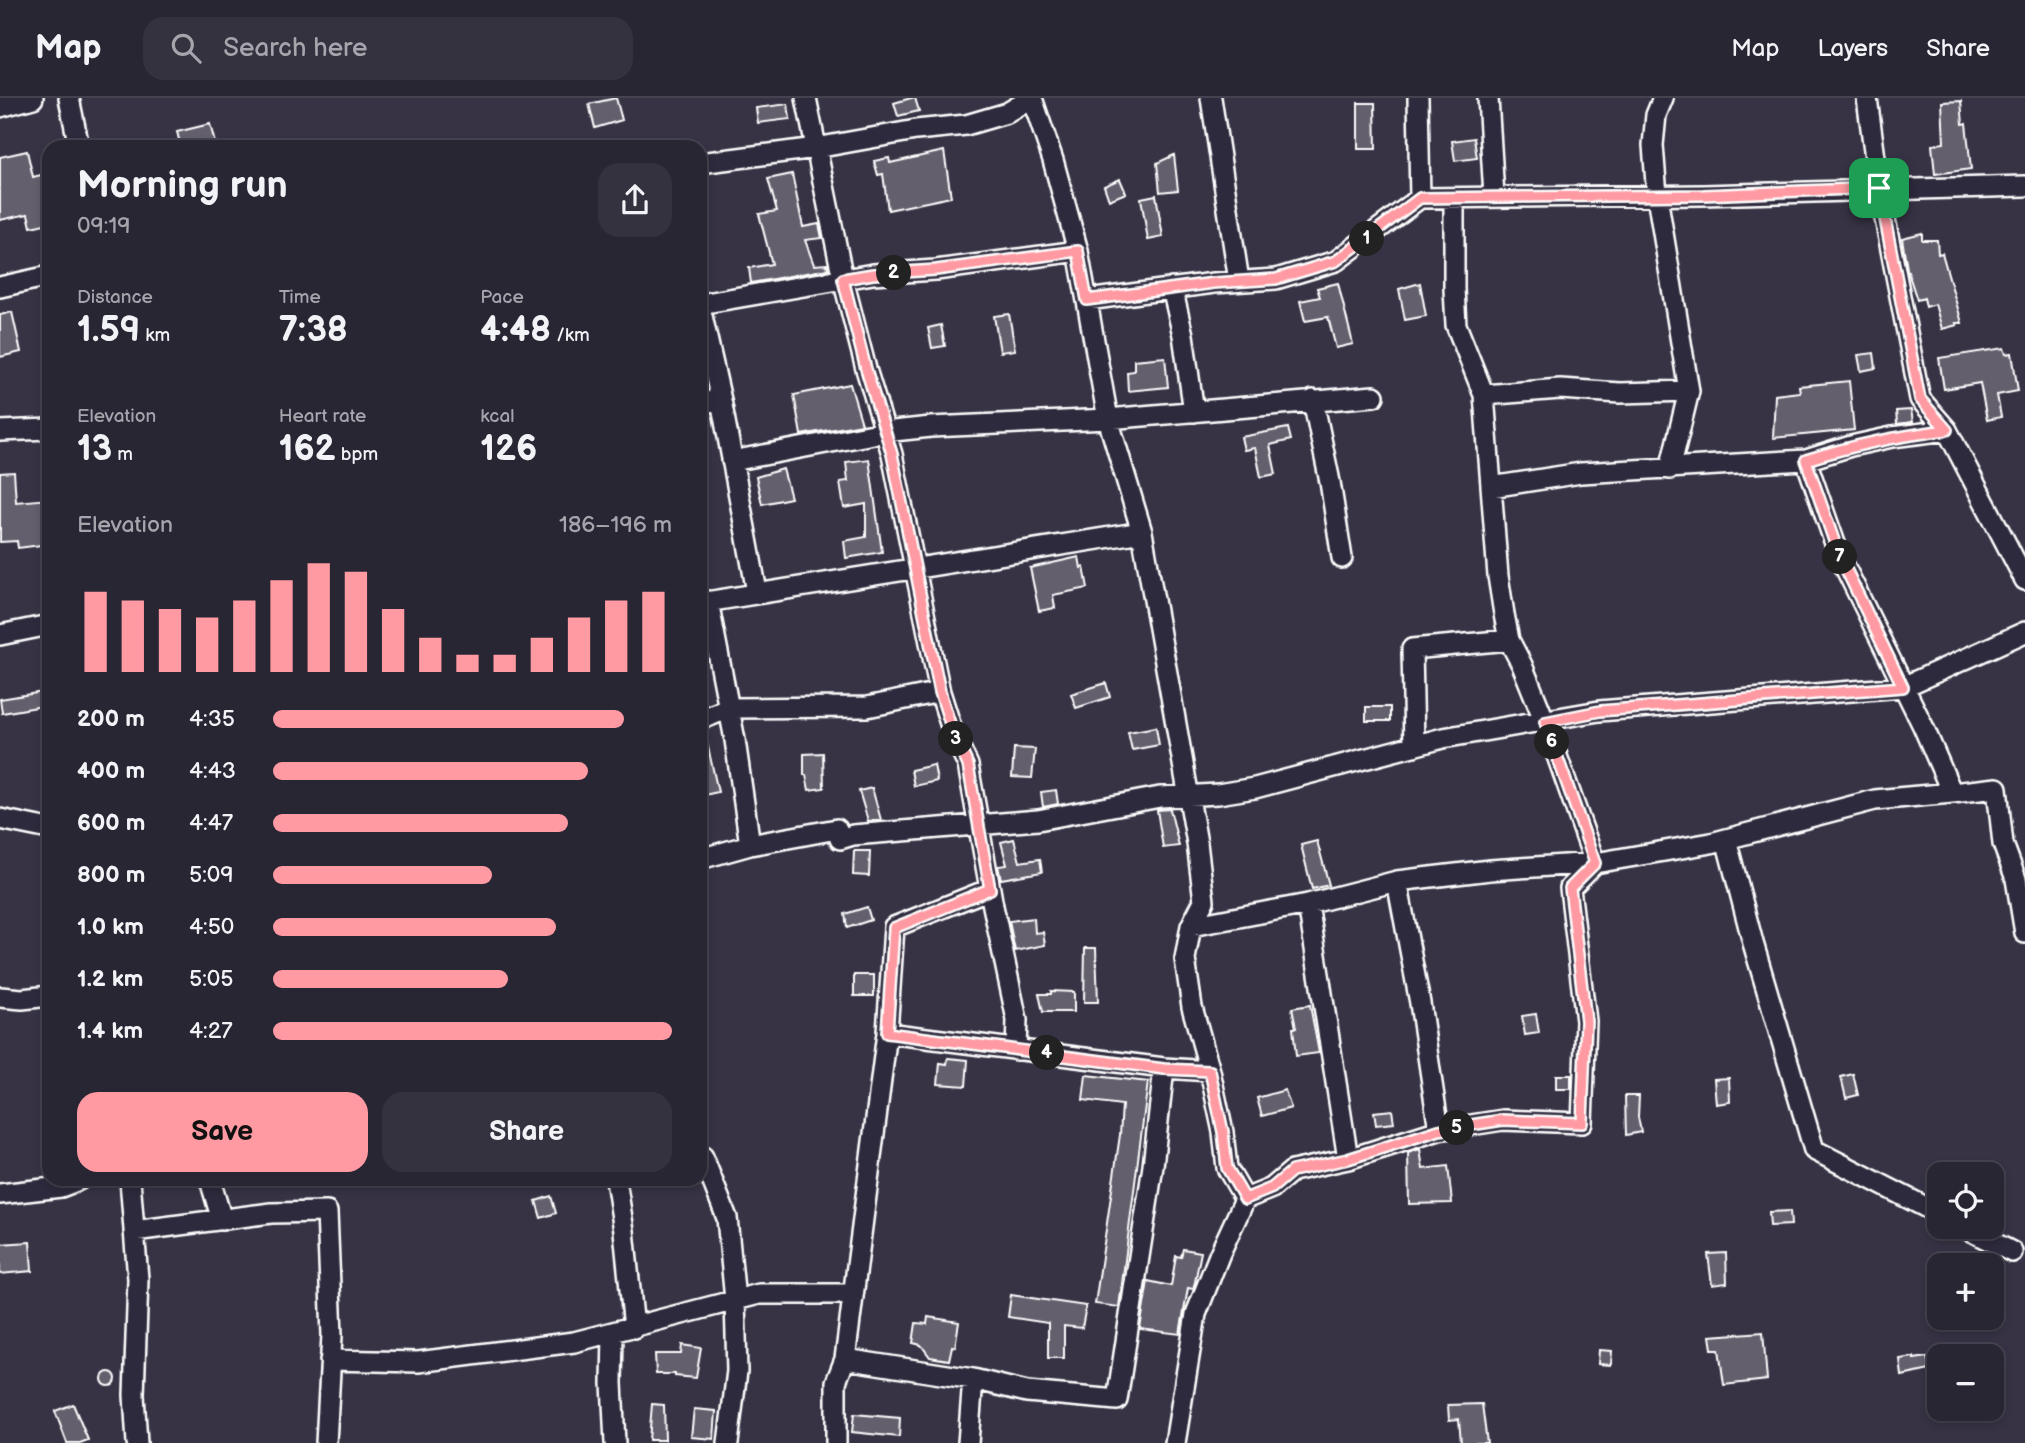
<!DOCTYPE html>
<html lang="en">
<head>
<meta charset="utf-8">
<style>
	body { margin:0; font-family:"Balsamiq Sans",sans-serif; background:#353240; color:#f1f3f6; height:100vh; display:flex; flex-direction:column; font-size:26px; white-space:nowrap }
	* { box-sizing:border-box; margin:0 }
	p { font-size:23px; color:#a5a5ac }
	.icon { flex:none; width:38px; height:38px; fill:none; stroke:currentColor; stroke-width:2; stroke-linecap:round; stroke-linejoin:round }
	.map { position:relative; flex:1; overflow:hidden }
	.panel { position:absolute; left:42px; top:42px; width:665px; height:1046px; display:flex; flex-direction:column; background:#292634; border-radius:21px; box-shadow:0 4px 10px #0003,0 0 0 2px #45434f }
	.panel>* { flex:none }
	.tools { position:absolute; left:1927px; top:1064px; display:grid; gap:14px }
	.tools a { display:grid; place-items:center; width:77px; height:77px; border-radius:14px; background:#292634; box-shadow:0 4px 10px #0003,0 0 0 2px #45434f; font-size:35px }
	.pin { position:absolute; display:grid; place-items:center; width:60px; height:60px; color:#fff; margin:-30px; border-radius:14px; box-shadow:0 4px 10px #0006 }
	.km { position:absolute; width:35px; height:35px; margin:-18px; border-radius:50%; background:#222; color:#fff; font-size:19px; line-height:35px; text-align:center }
	.round { display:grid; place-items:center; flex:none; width:74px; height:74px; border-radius:21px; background:#353240 }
	.headline { display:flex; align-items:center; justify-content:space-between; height:119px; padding:0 35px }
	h1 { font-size:38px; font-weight:600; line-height:52px }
	.metrics { display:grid; grid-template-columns:repeat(3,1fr); gap:10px; height:119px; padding:7px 35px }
	.metrics div { display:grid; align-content:center }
	.metrics b { font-size:35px; font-weight:600 }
	.metrics small { font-size:19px; font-weight:400 }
	.metrics p { font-size:19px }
	.chart { height:196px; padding:14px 35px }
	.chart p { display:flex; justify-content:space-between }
	.chart svg { width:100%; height:126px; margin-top:7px; stroke:#ff9aa2; stroke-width:6 }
	.primary-button { display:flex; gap:14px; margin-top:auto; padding:14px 35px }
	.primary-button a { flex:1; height:80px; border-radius:21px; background:#ff9aa2; color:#111; font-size:28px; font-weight:600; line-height:80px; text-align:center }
	.primary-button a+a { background:#353240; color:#f1f3f6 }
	ul { padding:0 35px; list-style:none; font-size:23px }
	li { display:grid; grid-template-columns:112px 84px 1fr; align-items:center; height:52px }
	li i { height:18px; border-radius:9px; background:#ff9aa2 }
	header { display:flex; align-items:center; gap:42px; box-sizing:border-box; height:98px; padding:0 35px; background:#292634; border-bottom:2px solid #45434f }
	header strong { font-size:33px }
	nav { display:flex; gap:38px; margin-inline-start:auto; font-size:24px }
	.search { width:490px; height:63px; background:#353240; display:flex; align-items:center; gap:18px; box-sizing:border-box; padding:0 24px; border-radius:21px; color:#a5a5ac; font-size:26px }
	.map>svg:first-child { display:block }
</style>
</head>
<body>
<header>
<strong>Map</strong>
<div class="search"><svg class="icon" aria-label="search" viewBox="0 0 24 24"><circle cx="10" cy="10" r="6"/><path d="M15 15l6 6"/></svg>Search here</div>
<nav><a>Map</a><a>Layers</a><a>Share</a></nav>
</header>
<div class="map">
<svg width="2025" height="1345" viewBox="0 0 2025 1345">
	<rect width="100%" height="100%" fill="#373345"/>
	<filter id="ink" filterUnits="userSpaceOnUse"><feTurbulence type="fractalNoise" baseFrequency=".0143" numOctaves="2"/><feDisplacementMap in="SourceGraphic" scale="14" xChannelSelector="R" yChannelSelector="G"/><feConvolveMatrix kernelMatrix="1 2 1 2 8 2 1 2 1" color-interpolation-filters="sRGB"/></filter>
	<g filter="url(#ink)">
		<path fill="#635f6d" stroke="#fff" stroke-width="2" d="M616,0L622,22L595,30L589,6Z
			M911,0H915L919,13L898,18L894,5Z
			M1961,3L1963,26L1966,25L1971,71L1935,76L1932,47L1944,45L1942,4Z
			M1358,5H1375L1376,51H1358Z
			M788,6L790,21L758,25L756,10Z
			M210,26L216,49H181L177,34Z
			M1474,40L1477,60L1455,63L1452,43Z
			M27,53L33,79L49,75V125L31,129L28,116L0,122V59Z
			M944,53L951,99L888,112L883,76L878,77L874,63L889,60L890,65Z
			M1174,57L1178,92L1160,94L1157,65Z
			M792,76L803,129L819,126L822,140L805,142L814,167L827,166L828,171L751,185L749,170L772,166L759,116L777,113L768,81Z
			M1120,81L1126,95L1109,102L1104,88Z
			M1156,97L1163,139L1148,142L1141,100Z
			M1922,135V142H1937L1938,156L1942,155L1962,225H1956L1957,227L1942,231L1935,206L1926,209L1924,200L1917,202L1907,171L1902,140Z
			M1338,185L1353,246L1336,250L1328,219L1305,223L1300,203L1320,199L1317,190Z
			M1420,185L1426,218L1405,222L1399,191Z
			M12,214L21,254L0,259V217Z
			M1009,216L1015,252L1000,254L994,218Z
			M941,227L945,248L932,250L928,230Z
			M2004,250L2006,256L2012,255L2018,293L1997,297L2001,319L1987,322L1980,285L1944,291L1939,260Z
			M1874,255L1876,270L1861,273L1858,257Z
			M1165,259L1168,289L1128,293L1127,274L1134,273V262Z
			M1849,283L1854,332L1773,340L1775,297L1800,294L1799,288Z
			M850,286L862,326L801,337L794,297Z
			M1911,312L1913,324L1897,326L1896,313Z
			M1288,330L1291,342L1270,347L1276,376L1261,379L1255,350L1244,352L1241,339Z
			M869,361L882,454L846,460L844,443L866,439V406L844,410L840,384L848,383L846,364Z
			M783,371L791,400L762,406L756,379Z
			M14,374L16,404L49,401V446L18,450L17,443L0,444V375Z
			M1079,459L1081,470L1084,469L1088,490L1053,497L1055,510L1039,513L1030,470Z
			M1106,585L1110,599L1076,610L1071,596Z
			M49,593V607L2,615L0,601Z
			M1366,609H1390V623H1366Z
			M1156,629L1159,647L1132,652L1128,634Z
			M706,640L718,694L700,698V641Z
			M1014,650L1035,651L1032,680L1012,679Z
			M823,655L824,690L809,692L806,677H804V656Z
			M934,667L937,683L914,688L911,672Z
			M872,690L881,722L868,723L859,693Z
			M1056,692L1058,706L1043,709L1041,694Z
			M1170,711L1179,748L1163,750L1157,712Z
			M1014,741L1020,764L1040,761L1042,774L1001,781L998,768L1007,767L1001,744Z
			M1317,743L1329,787L1312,791L1301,747Z
			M854,753H870L869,778L853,777Z
			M867,809L871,822L847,830L845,816Z
			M1034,820L1035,835L1043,834L1045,847L1015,853L1009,823Z
			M1085,850H1096L1098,904H1084Z
			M854,877H874V898H854Z
			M1051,893L1074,894V914H1043L1039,896H1051Z
			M1310,907L1319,955L1296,958L1293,930H1296L1292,910Z
			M1536,916L1539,935L1525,937L1522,918Z
			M948,960L968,962L966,988L938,986L940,965L947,966Z
			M1853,976L1858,997L1846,1000L1841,979Z
			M1086,977L1148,984L1119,1209L1095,1206L1120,1037L1122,1007L1083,1002Z
			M1556,977H1571V991H1556Z
			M1729,980L1730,1004L1716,1006L1714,981Z
			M1285,992L1291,1010L1262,1018L1257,1000Z
			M1625,998H1639L1638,1019L1641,1034L1626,1037Z
			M1392,1012L1394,1025L1376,1027L1374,1014Z
			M1420,1051L1423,1071L1448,1068L1452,1105L1409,1106L1408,1055Z
			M551,1098L556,1115L541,1120L536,1103Z
			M1790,1113L1791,1127L1770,1128L1769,1114Z
			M30,1144L32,1173L0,1176V1146Z
			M1183,1151L1201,1154L1195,1184L1193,1191L1188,1190L1180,1236L1140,1231L1148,1183L1171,1188L1176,1158L1181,1159Z
			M1726,1155L1727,1185L1712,1187L1708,1156Z
			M1011,1197L1086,1208L1082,1230L1064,1228V1260H1048V1225L1008,1219Z
			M928,1219L959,1224L955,1249L952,1248L949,1262L930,1259L921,1247L913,1245L916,1225L927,1226Z
			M1763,1234L1767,1282L1724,1287L1719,1251H1712L1710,1238Z
			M682,1247L701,1250L696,1280L675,1278V1276H656L655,1256H681Z
			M1599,1252L1612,1253L1611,1267L1598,1266Z
			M1914,1259V1261L1927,1259L1930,1272L1902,1278L1900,1261Z
			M102 1281a7 7 0 1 1 14 0a7 7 0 1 1-14 0Z
			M73,1306L88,1342L80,1345H67L55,1313Z
			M652,1306L664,1307L665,1342H649Z
			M1482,1306L1487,1345H1461L1459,1321L1449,1322L1448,1307Z
			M694,1311L716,1313L714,1341L691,1339Z
			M854,1316L900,1320L899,1339L852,1334Z"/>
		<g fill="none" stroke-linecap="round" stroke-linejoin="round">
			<defs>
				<path id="minor" d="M69,0L79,49
					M806,0L843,181L866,271L892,356L940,594L953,635L968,667L993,808L1017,922L1016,952
					M1032,0L1053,62L1078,153L1108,321L1142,434L1197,745L1204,803L1191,828L1185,861L1192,909L1210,973L1223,1034L1227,1070L1245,1101L1220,1155L1196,1216L1175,1345
					M1211,0L1239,183
					M1418,0L1420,100
					M1488,0L1494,98
					M1663,0L1656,17L1653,47L1657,98L1689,293L1670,371
					M1867,0L1879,90L1920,301L1947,332L2025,482
					M0,9L33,0
					M700,65L816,50L916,32L966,27L1007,15L1032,0
					M0,189L49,178
					M1172,190L1183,237L1194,314
					M1087,202L1214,185L1276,181L1336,163L1420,100L1703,97L2025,88
					M700,206L873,176L936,172L1078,153
					M700,209L721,302L757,494
					M1484,297L1560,291L1620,295L1689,293
					M1313,302L1330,384L1342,460
					M700,305L721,302
					M0,333L49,331
					M1806,362L1839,457L1923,628L1952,695L1997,690L2003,746L2016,781L2025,835
					M732,363L884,334L931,329L1108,321L1374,298
					M1491,389L1581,375L1806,362L1851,348L1892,339L1947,332
					M708,503L735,642L750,747
					M700,505L1142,434
					M0,537L49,527
					M700,622L729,610L867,609L940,594
					M1414,648L1412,551L1509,542
					M0,721L49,731
					M1726,741L1753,845L1814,1052L1939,1116
					M700,761L750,747L837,731L840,741L853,737L1038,722L1160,699L1218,696L1255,690L1443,640L1599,613L1903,589L2025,534
					M1397,783L1420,905L1439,1032
					M1308,806L1348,1061
					M1191,828L1308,806L1397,783L1490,772L1595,765L1711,745L1875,702L1952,695
					M0,899L22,901L49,898
					M887,935L1164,970L1210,973
					M700,1058L703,1059L727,1120L735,1202L737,1273L728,1345
					M130,1082L138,1181L134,1297L137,1345
					M210,1082L222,1122
					M616,1082L624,1133L634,1230
					M0,1096L61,1089L79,1082
					M1245,1101L1272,1090L1292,1073L1348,1061L1439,1032L1503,1022L1582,1025L1586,923L1570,790L1595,765L1545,624L1522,567L1509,542L1504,516L1498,478L1484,297L1456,227L1454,191V100
					M1963,1129L2012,1154
					M134,1133L271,1115L327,1114L332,1237L326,1345
					M613,1236L612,1285L615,1345
					M845,1261L973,1281L1027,1294L1117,1302L1153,1068L1164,970
					M330,1262L418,1264L574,1244L759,1196H852
					M836,1345V1284L845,1261L887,935L894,829L990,791
					M968,1345L973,1281"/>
			</defs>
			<use href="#minor" stroke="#fff" stroke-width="24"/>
			<use href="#minor" stroke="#2f2a3d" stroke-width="19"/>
		</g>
	</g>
	<g fill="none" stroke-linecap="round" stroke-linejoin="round" filter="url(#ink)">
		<defs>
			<path id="route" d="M1879,90L1920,301L1947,332C1898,338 1853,347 1806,362L1839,457L1903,589L1600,613L1545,624L1595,765L1570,790L1586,923L1582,1025L1503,1022L1439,1032L1348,1061L1292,1073L1272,1090L1245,1101L1227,1070L1223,1034L1210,973L1164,971L887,935L894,830L990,791L968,667L953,635L940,594L892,356L866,271L843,181L873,176L936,172L1078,153L1087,202L1214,185L1276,181L1336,163L1420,100L1703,97Z"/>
		</defs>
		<use href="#route" stroke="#fff" stroke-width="14"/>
		<use href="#route" stroke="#ff9aa2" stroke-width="9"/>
	</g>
</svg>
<div class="tools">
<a><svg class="icon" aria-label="locate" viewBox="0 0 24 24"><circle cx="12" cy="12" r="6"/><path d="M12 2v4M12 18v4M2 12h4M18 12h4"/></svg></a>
<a>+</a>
<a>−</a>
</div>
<div class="pin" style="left:1879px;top:90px;background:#1e9e55"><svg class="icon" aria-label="arrive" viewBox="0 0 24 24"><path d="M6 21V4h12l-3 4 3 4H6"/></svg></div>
<b class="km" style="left:1367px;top:141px">1</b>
<b class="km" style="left:894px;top:175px">2</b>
<b class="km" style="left:956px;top:641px">3</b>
<b class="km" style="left:1047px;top:955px">4</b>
<b class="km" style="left:1457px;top:1030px">5</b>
<b class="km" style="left:1552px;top:644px">6</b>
<b class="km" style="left:1840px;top:459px">7</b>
<section class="panel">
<div class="headline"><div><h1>Morning run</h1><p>09:19</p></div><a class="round"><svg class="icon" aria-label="share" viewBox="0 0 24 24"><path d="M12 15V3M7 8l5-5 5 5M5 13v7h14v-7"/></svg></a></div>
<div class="metrics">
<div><p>Distance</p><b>1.59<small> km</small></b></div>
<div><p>Time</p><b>7:38</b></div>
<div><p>Pace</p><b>4:48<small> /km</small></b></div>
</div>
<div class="metrics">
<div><p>Elevation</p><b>13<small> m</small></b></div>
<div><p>Heart rate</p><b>162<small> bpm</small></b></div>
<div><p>kcal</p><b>126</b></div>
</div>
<div class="chart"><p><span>Elevation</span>186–196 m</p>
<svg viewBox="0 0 160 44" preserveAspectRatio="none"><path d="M5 44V16M15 44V19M25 44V22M35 44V25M45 44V19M55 44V12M65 44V6M75 44V9M85 44V22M95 44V32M105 44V38M115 44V38M125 44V32M135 44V25M145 44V19M155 44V16"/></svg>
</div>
<ul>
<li><b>200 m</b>4:35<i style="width:88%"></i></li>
<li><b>400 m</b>4:43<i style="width:79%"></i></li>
<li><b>600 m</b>4:47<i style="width:74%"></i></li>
<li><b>800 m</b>5:09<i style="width:55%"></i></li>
<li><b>1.0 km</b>4:50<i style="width:71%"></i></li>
<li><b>1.2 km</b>5:05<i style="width:59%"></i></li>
<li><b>1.4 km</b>4:27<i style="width:100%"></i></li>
</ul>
<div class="primary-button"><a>Save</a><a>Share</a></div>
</section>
</div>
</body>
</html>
